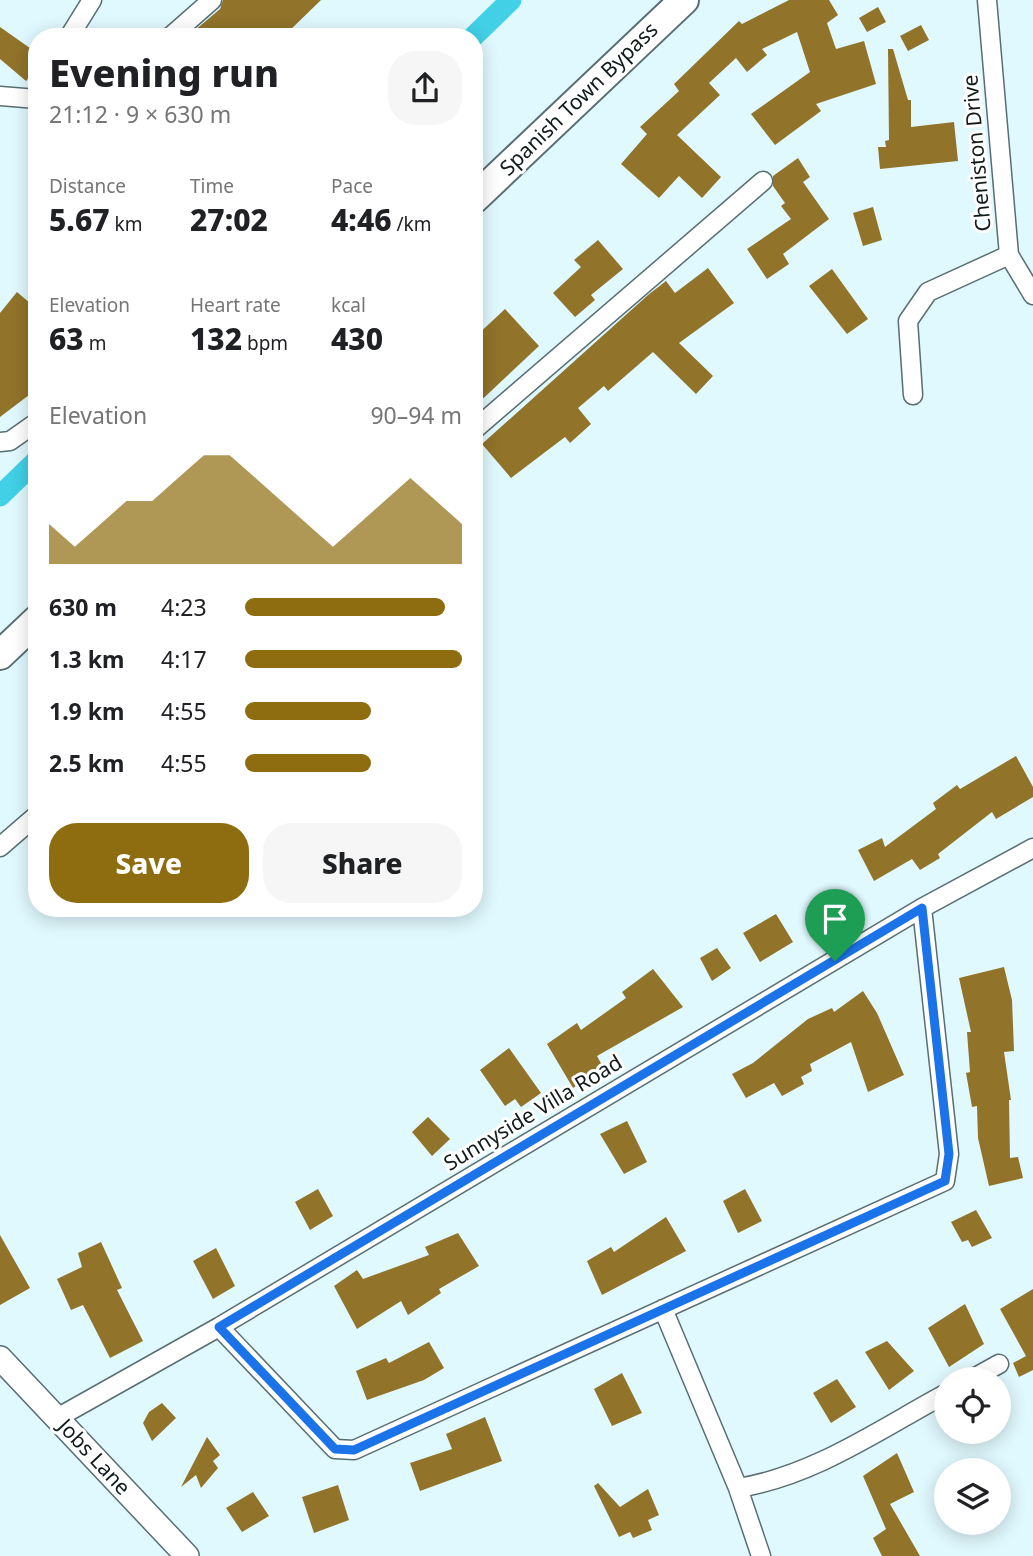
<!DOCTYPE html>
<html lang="en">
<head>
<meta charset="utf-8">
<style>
	body { margin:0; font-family:"Noto Sans",sans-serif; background:#f6f6f6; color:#202124; height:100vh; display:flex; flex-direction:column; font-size:26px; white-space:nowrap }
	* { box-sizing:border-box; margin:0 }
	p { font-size:23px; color:#757577 }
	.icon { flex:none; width:38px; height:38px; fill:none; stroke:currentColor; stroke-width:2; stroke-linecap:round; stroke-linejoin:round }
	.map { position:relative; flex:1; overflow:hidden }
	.sheet { position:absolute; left:28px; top:28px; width:455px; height:889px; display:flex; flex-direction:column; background:#fff; border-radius:28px; box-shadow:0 4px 18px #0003 }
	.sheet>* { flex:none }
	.buttons { position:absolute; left:934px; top:1367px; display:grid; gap:14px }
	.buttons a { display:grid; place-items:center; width:77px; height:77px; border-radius:50%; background:#fff; box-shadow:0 4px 18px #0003; font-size:35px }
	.pin { position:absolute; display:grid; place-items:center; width:60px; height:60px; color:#fff; margin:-72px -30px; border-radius:50% 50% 50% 0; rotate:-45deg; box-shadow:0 0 7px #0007 }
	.pin .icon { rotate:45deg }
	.round { display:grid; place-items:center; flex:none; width:74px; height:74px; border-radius:28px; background:#f6f6f6 }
	.overview { display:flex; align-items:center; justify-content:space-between; height:119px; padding:0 21px }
	h1 { font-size:38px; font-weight:800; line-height:52px }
	.metrics { display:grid; grid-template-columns:repeat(3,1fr); gap:10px; height:119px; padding:7px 21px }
	.metrics div { display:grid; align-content:center }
	.metrics b { font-size:30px; font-weight:800 }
	.metrics small { font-size:19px; font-weight:400 }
	.metrics p { font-size:19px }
	.chart { height:196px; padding:14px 21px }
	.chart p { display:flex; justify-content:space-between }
	.chart svg { width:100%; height:126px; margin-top:7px; fill:#8e6d10; opacity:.7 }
	.action { display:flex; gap:14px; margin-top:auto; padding:14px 21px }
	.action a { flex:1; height:80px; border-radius:28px; background:#8e6d10; color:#fff; font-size:28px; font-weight:800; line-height:80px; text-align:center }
	.action a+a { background:#f6f6f6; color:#202124 }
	ul { padding:0 21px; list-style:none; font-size:23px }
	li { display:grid; grid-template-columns:112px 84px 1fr; align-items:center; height:52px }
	li i { height:18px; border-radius:9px; background:#8e6d10 }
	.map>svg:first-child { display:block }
</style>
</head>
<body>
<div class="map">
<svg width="1033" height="1556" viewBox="0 0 1033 1556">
	<rect width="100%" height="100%" fill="#e0f9fe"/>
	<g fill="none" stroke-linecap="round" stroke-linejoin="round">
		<path stroke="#41d0e6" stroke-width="21" d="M473,37L511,0
			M0,496L37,460"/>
	</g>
	<path fill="#91732a" d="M223,0H321L283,37L273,28L262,37H187L220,9Z
		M789,0H829L838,15L827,23L836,49L864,41L876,84L816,104L821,111L775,145L751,114L810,72L797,32L762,49L767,55L747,72L736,58L709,83L720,95L677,135L721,177L702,198L679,176L659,198L621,164L647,134L640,127L679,91L674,84L739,21L742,24Z
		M878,7L886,22L867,32L859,18Z
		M921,25L929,40L908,51L900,36Z
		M0,27L37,53V68L26,81L0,59Z
		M888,49H893L908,100H911V127L954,122L958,161L880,169L878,147H886L885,141L889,140Z
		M798,158L810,177L803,182L829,219L783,254L789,264L767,279L747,249L791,219L781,206L785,203L773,186V176Z
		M873,207L882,240L863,246L853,213Z
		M598,240L623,269L591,295L595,300L575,317L553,293L581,267L574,260Z
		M708,268L734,303L679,343L713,376L696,394L653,352L608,391L604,386L578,408L591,424L570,443L565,437L511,478L482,444L648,295L666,281L675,293Z
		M832,269L868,319L847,334L809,286Z
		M17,292L37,309V389L0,417V313Z
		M505,309L539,346L474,407V338Z
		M1016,756L1033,787V797L996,819L992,812L938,854L940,858L920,870L912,859L874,881L858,850L882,838L885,847L936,809L933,803L957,785L960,789Z
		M776,914L793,942L760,962L743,933Z
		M717,948L731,968L712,981L700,958Z
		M1004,967L1012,1000L1014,1051L1004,1052L1011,1100H1009L1010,1158L1018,1157L1023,1178L989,1186L978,1138L977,1106L972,1107L966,1073L970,1072L967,1032H971L959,978Z
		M653,969L683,1007L597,1056L603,1067L573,1088L547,1044L577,1023L581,1030L626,998L622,992Z
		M863,991L877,1013L904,1075L868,1092L851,1042L810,1064L812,1071L801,1077L804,1084L782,1096L774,1083L746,1098L732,1074L753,1063L808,1019L832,1008L834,1012Z
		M509,1048L541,1093L521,1107L515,1099L505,1106L480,1070Z
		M428,1117L450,1139L432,1156L412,1132Z
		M627,1121L647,1162L624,1174L600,1134Z
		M318,1189L333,1216L310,1230L295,1202Z
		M745,1189L762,1221L738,1233L723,1201Z
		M976,1210L992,1238L972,1247L968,1240L962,1242L951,1222Z
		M666,1217L686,1251L602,1295L587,1261L611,1247L614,1252Z
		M458,1233L479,1266L439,1289L441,1293L408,1315L401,1301L357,1329L334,1286L357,1270L363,1279L429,1255L425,1247Z
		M0,1235L30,1288L0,1305Z
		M101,1242L122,1288L117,1290L143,1341L110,1358L83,1305L71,1310L57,1279L82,1267L78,1253Z
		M216,1248L235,1286L213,1299L193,1261Z
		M1033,1289V1370L1019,1377L1013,1363L1026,1356L1000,1309Z
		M965,1304L984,1344L949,1367L928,1328Z
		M887,1341L914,1371L889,1390L865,1352Z
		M429,1342L444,1368L424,1380L367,1400L356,1371L386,1358L389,1363Z
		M622,1373L642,1413L612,1426L594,1389Z
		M837,1379L856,1407L831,1423L813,1393Z
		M162,1403L176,1418L152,1441L143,1423L149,1412Z
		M485,1417L502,1461L420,1491L410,1463L452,1449L446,1434Z
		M207,1437L220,1455L213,1461L218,1468L201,1488L196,1475L181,1487Z
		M897,1453L914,1492L890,1504L920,1556H882L873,1538L886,1529L863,1476Z
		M598,1483L620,1507L648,1489L659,1515L648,1520L652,1530L633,1538L630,1532L619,1537L594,1486Z
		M338,1485L349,1520L314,1533L302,1497Z
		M253,1492L269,1516L242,1532L226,1508Z"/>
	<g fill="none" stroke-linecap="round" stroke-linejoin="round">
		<defs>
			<path id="minor" d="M987,0L1009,255L1033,295
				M69,37L92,0
				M170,37L212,0
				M0,96L37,99
				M913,395L908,321L928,292L1009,255
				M474,430L763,181
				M0,442L10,441L37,422
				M0,847L37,815
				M663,1309L738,1488L761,1556
				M219,1327L335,1449L354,1450L945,1181L949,1154L922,908
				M972,1379L999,1364
				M57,1418L219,1327L922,908L1033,848
				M738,1488C814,1476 880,1429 947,1393"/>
			<path id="tertiary" d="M0,1358L187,1556"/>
			<path id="primary" d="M474,199L684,0
				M0,655L37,620"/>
		</defs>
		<use href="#minor" stroke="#586e72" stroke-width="21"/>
		<use href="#tertiary" stroke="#586e72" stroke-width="26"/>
		<use href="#primary" stroke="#586e72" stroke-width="32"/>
		<use href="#minor" stroke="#fff" stroke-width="18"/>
		<use href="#tertiary" stroke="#fff" stroke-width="23"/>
		<use href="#primary" stroke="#fff" stroke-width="28"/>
	</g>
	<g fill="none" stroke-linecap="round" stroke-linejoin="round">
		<defs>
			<path id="route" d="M922,908L949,1154L945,1181L354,1450L335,1449L219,1327Z"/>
		</defs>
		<use href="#route" stroke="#fff" stroke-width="14"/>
		<use href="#route" stroke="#1a73e8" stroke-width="9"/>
	</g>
	<g text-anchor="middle" stroke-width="6" stroke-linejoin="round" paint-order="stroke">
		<g font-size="21" fill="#121b1c" stroke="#fff">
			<text transform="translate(579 99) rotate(-44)" y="7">Spanish Town Bypass</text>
			<text transform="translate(977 153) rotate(-95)" y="7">Cheniston Drive</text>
			<text transform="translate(533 1113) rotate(-31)" y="7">Sunnyside Villa Road</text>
			<text transform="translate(94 1457) rotate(47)" y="7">Jobs Lane</text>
		</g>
	</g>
</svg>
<div class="buttons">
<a><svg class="icon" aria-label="locate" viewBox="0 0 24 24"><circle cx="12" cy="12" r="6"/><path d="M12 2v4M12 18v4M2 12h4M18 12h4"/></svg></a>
<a><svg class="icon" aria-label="layers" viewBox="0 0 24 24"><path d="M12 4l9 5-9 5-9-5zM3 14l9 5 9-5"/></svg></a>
</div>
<div class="pin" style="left:835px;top:961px;background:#1e9e55"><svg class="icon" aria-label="arrive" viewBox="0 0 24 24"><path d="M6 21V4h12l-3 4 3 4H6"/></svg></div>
<section class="sheet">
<div class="overview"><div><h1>Evening run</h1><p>21:12 · 9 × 630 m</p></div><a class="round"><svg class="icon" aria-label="share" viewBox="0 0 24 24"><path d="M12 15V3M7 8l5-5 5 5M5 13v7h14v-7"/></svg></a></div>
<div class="metrics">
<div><p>Distance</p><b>5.67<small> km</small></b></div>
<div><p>Time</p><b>27:02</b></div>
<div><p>Pace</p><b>4:46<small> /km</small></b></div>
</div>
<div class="metrics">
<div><p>Elevation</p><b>63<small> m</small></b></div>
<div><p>Heart rate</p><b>132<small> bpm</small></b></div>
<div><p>kcal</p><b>430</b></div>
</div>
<div class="chart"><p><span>Elevation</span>90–94 m</p>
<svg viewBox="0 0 160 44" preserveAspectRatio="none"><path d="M0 44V30L10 38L20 30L30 22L40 22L50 14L60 6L70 6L80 14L90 22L100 30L110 38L120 30L130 22L140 14L150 22L160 30V44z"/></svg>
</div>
<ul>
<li><b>630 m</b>4:23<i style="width:92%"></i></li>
<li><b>1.3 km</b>4:17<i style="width:100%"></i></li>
<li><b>1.9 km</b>4:55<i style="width:58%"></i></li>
<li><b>2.5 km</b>4:55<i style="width:58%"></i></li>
</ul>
<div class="action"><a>Save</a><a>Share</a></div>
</section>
</div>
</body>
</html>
